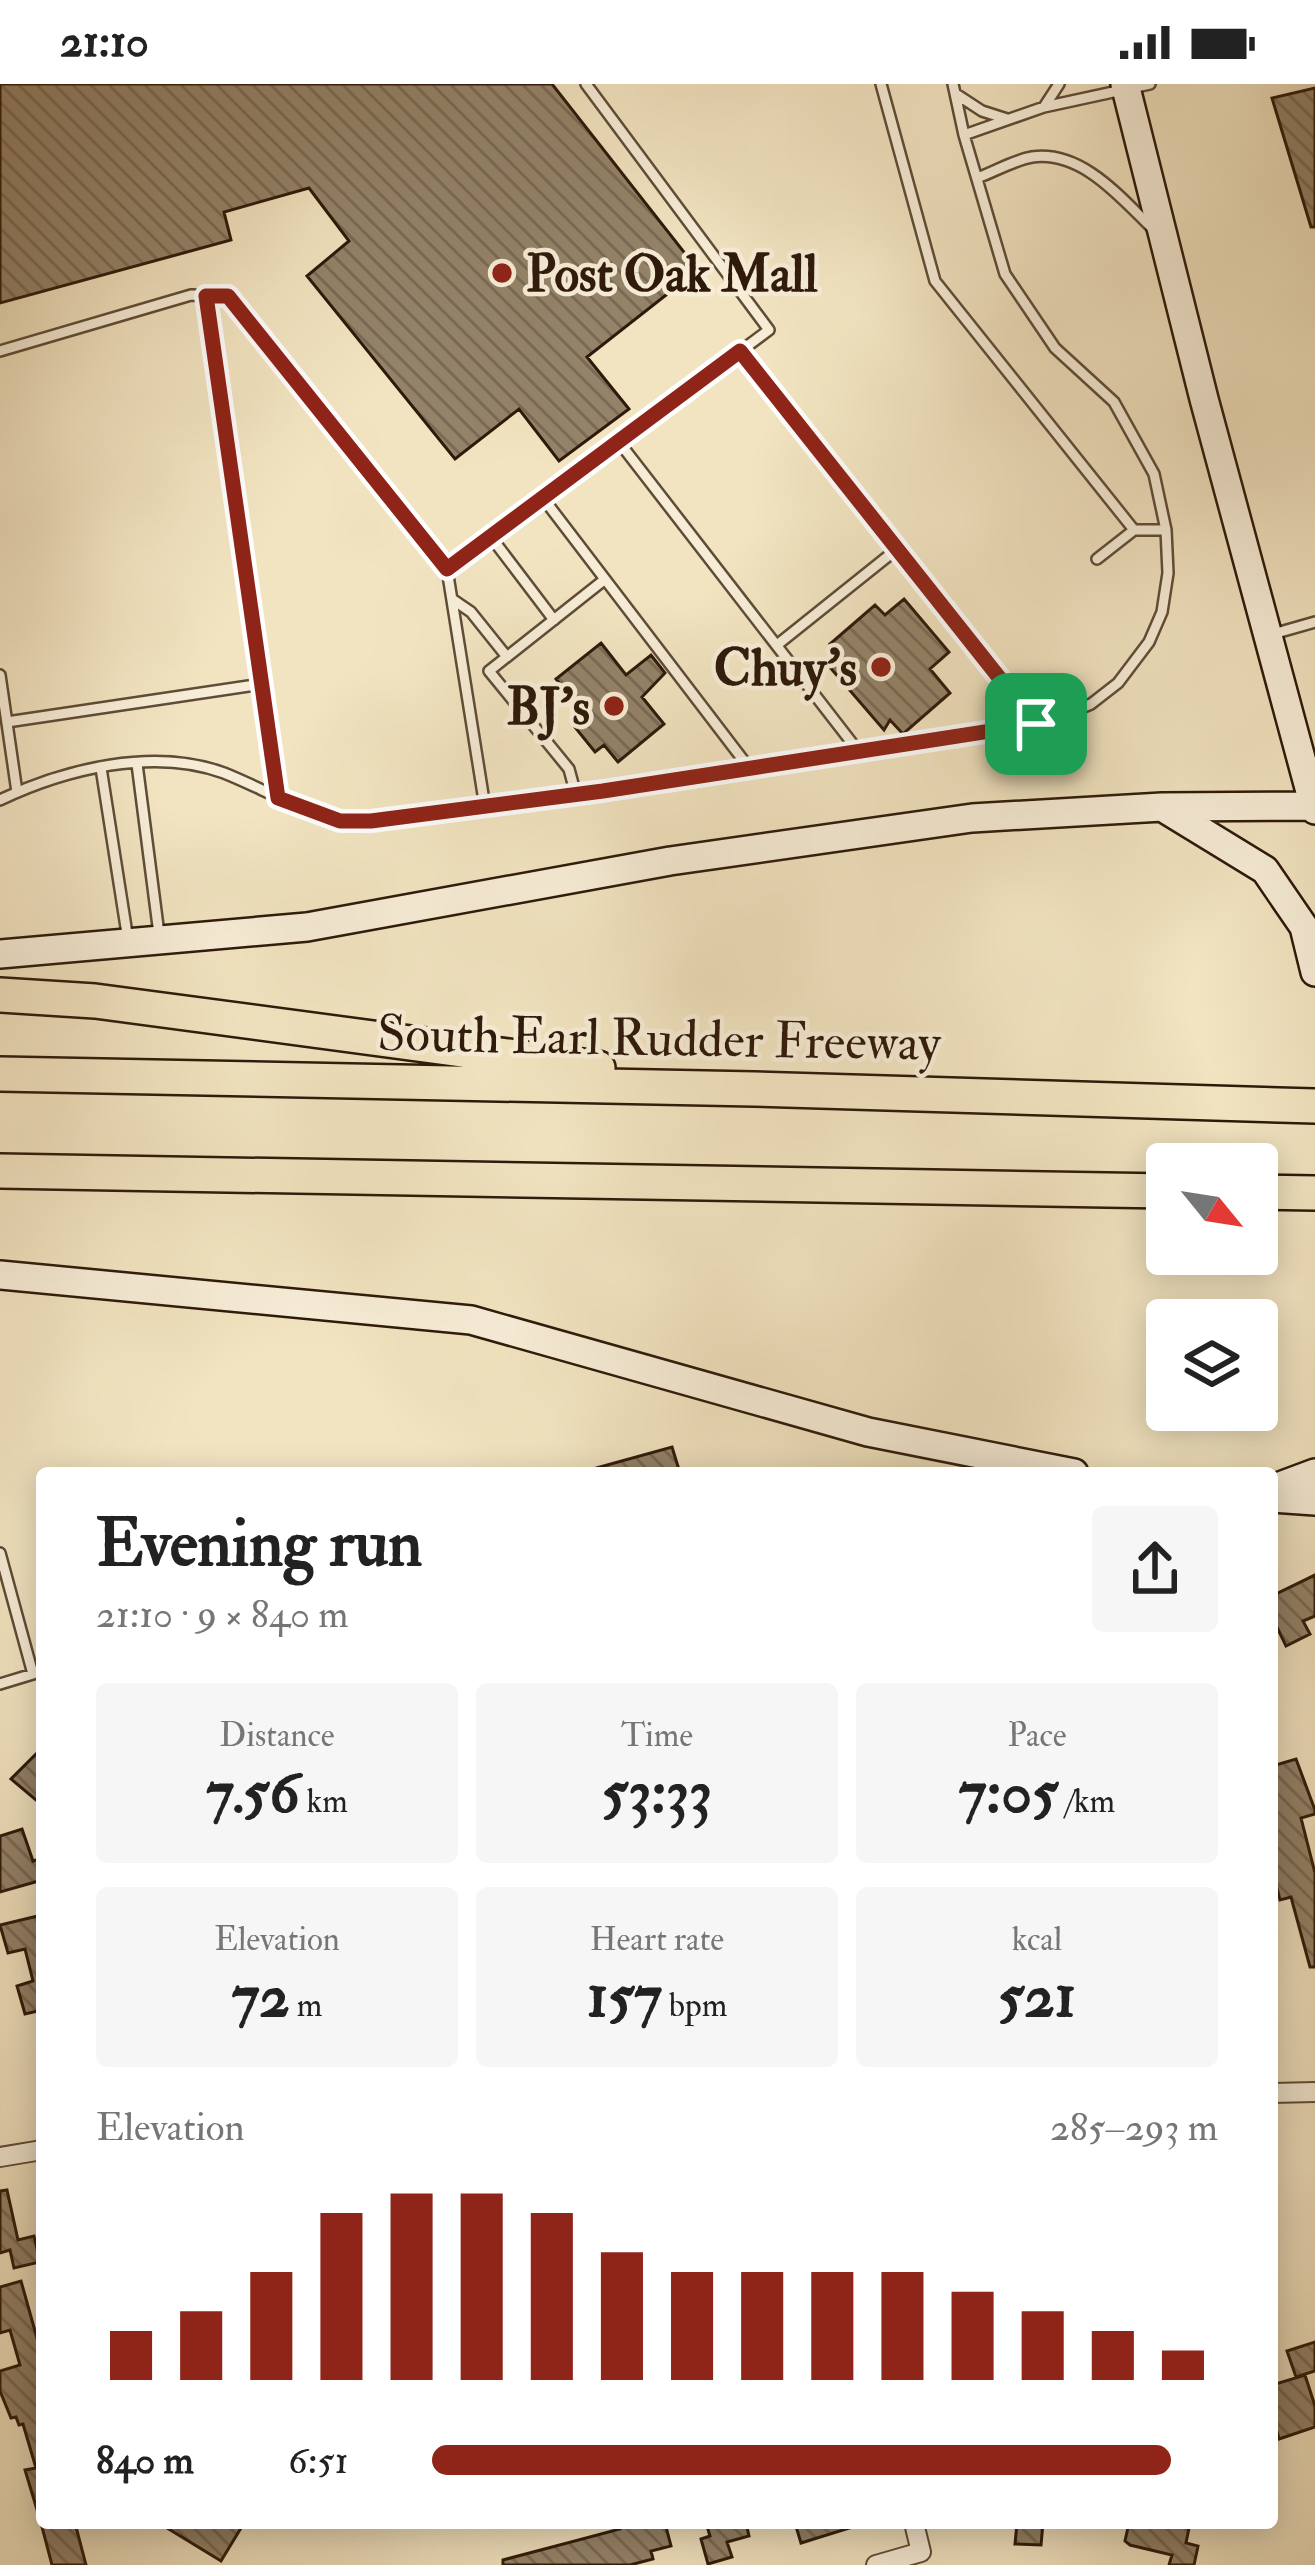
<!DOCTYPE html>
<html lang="en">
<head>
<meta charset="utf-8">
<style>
	body { margin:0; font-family:"IM FELL Double Pica",serif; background:#f6f6f6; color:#222; height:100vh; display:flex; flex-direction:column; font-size:45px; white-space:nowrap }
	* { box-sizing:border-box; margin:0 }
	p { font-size:39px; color:#767676 }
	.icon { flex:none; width:66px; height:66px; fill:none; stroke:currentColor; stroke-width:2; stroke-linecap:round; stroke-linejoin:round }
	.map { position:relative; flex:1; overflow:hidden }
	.panel { position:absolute; left:36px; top:1383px; width:1242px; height:1062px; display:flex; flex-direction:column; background:#fff; border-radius:12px; box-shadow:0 6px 30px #0003 }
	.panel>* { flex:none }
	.needle { width:78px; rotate:120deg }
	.tools { position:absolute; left:1146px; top:1059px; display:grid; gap:24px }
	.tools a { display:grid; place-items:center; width:132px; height:132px; border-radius:12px; background:#fff; box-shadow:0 6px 30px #0003; font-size:60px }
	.pin { position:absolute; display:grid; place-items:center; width:102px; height:102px; color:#fff; margin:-51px; border-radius:24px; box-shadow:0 6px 18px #0006 }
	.round { display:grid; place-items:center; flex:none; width:126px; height:126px; border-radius:12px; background:#f6f6f6 }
	.summary { display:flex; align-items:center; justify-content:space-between; height:204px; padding:0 60px }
	h1 { font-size:66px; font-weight:700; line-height:90px }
	.figures { display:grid; grid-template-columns:repeat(3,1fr); gap:18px; height:204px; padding:12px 60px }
	.figures div { display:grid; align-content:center; border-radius:12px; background:#f6f6f6; text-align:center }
	.figures b { font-size:60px; font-weight:700 }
	.figures small { font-size:33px; font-weight:400 }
	.figures p { font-size:33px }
	.chart { height:336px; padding:24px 60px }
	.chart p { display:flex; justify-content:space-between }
	.chart svg { width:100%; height:216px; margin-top:12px; stroke:#8f2418; stroke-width:6 }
	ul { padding:0 60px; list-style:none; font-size:39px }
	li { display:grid; grid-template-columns:192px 144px 1fr; align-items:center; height:90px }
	li i { height:30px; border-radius:15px; background:#8f2418 }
	.status { display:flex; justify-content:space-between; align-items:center; height:84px; padding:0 60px; background:#fff; direction:ltr }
	.status svg { height:33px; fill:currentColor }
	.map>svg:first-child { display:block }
</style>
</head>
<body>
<div class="status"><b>21:10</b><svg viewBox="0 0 49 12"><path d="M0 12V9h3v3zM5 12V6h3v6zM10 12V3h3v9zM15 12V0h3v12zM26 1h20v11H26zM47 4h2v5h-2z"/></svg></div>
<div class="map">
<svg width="1315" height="2481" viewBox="0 0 1315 2481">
	<defs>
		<pattern id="building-back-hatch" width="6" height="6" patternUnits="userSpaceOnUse" patternTransform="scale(3)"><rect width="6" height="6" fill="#948369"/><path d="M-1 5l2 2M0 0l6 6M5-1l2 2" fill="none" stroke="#796a55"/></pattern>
	</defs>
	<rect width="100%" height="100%" fill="#f2e4c1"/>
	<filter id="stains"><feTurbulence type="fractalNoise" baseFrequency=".00167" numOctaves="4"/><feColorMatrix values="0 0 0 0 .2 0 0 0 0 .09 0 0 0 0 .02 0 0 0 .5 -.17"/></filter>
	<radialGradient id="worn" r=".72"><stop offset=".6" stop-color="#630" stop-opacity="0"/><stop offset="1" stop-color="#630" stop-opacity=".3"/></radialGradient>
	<path fill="url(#building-back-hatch)" stroke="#2e190a" stroke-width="3" d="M0,0H552L698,186L587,273L629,325L559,377L519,325L455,375L307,192L349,157L309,104L224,128L231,156L0,219Z
		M1315,4V143H1311L1272,14Z
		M904,515L949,568L930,585L950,609L903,650L890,636L884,646L827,580L838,570L830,560L875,521L885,531Z
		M601,559L626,591L651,571L665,589L642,613L664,640L618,678L604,661L595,668L574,642L586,632L556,595Z
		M672,1363L680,1389H597L596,1384Z
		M1315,1491V1532L1303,1537L1310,1550L1286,1562L1272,1533V1512Z
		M42,1664V1721L11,1695Z
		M1296,1675L1315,1726V1730L1301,1734L1315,1789V1883H1310L1291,1813L1280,1816L1272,1784V1682Z
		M22,1745L33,1777L42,1774V1796L0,1808V1752Z
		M42,1831V1926L25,1930L17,1902L33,1897L25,1865L8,1869L0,1841Z
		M7,2106L18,2156L34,2152L40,2178L14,2184L10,2166L0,2169V2107Z
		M21,2197L42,2272V2429H38L25,2386L36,2384L23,2340L19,2341L16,2333L11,2334L0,2307V2287L20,2281L10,2246L0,2249V2203Z
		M1315,2258V2287L1296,2293L1287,2267Z
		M1305,2291L1315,2322V2343L1279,2355L1276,2344L1272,2346V2301Z
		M41,2439H75L86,2481H52Z
		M159,2439H244L221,2477Z
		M619,2439H665L671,2462L651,2467L653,2475L630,2481H503V2476L620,2445Z
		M706,2439H746L749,2452L727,2458L732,2473L708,2480L701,2455L710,2452Z
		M795,2439H853V2443L801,2459Z
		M1017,2439H1043L1041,2461L1015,2460Z
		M1129,2439H1190L1186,2459L1198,2462L1194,2481H1169L1172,2471L1130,2461L1125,2457Z"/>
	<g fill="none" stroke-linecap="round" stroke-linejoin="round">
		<defs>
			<path id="lane" d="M881,0L935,197L1134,446
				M956,10L982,27L1007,35
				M1044,23L1059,0
				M964,51L1044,23L1150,0
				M977,94C994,88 1014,76 1032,73C1082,66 1121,114 1153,145
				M206,212L278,714
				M0,267L191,211L228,212L447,485L769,246L586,0
				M740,267L1036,640
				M619,358L859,668
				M543,414L750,685
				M491,453L554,536
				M1097,475L1134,446H1166
				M447,485L485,723
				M452,515L471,528L507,573
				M1273,550L1315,538
				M777,561L897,465
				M0,591L17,708
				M7,638L262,600
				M137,680L159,850
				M101,684L128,856
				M576,711L569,685L489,587L604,496
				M0,716C65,685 154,663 224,689C274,709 316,738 371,737L1015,644L1055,635L1091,620L1118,599L1149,558L1162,528L1168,489L1166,446L1154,390L1114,318L1055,264L1005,190L964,51L953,0
				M0,1469L33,1590L0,1600"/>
			<path id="street" d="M1272,2009L1315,2008
				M0,2073L42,2066
				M876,2481L921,2468L914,2439"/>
			<path id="secondary" d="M1125,0L1204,315L1315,726
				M1162,723L1265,786L1304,843L1315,888
				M0,870L307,843L670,777L972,734L1162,723L1315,722
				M0,1191L471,1236L868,1348L1074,1389
				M1272,1405L1315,1389
				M1272,1414L1315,1417"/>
			<path id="highway" d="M0,911L95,917L598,984
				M0,990L754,1005L1315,1022
				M0,1087L1167,1107
				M1257,1108L1315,1109"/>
		</defs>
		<use href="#lane" stroke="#5f4c38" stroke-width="14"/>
		<use href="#street" stroke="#5f4c38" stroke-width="22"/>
		<use href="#secondary" stroke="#2e190a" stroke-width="32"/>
		<use href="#highway" stroke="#2e190a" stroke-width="38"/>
		<use href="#lane" stroke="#f7edd7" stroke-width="9"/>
		<use href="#street" stroke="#f7edd7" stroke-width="18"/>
		<use href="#secondary" stroke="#f7edd7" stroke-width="27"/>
		<use href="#highway" stroke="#f2e4c1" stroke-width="33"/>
	</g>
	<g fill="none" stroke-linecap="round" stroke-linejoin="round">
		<defs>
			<path id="route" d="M206,212H228L447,485L740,267L1036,640L603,707L371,737H340L278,714Z"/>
		</defs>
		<use href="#route" stroke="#fff" stroke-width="24"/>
		<use href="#route" stroke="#8f2418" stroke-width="15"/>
	</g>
	<g fill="#8f2418" stroke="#f7edd7" stroke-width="4.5">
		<circle cx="502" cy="189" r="12"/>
		<circle cx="881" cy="583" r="12"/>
		<circle cx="614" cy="622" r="12"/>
	</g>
	<g text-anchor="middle" stroke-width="9" stroke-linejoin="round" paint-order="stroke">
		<g font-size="51" font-weight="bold" fill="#2e190a" stroke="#f7edd7" text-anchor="end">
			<text x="526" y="207" text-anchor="start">Post Oak Mall</text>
			<text x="857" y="601">Chuy's</text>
			<text x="590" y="640">BJ's</text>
		</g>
		<g font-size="51" fill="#2e190a" stroke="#f7edd7">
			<text transform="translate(659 953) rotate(1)" y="18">South Earl Rudder Freeway</text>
		</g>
	</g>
	<rect width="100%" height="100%" filter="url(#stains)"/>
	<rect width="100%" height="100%" fill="url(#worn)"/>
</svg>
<div class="tools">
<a><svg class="needle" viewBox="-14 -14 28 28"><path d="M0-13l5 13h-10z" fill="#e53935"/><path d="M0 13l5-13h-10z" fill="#767676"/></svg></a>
<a><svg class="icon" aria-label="layers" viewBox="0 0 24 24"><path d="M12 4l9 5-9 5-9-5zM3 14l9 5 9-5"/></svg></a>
</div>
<div class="pin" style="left:1036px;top:640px;background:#1e9e55"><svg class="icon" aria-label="arrive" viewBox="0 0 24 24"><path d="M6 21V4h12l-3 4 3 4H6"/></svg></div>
<section class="panel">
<div class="summary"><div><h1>Evening run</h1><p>21:10 · 9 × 840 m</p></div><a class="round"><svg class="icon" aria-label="share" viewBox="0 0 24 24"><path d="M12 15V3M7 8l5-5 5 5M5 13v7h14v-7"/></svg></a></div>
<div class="figures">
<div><p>Distance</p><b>7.56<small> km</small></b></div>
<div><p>Time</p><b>53:33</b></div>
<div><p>Pace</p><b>7:05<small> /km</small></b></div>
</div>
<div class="figures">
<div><p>Elevation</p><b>72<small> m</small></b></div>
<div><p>Heart rate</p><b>157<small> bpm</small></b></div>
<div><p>kcal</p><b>521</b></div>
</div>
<div class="chart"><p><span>Elevation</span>285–293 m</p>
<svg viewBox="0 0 160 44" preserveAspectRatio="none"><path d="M5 44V34M15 44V30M25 44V22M35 44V10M45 44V6M55 44V6M65 44V10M75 44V18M85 44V22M95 44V22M105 44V22M115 44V22M125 44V26M135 44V30M145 44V34M155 44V38"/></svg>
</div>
<ul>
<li><b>840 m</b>6:51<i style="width:94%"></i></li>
</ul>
</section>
</div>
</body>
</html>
